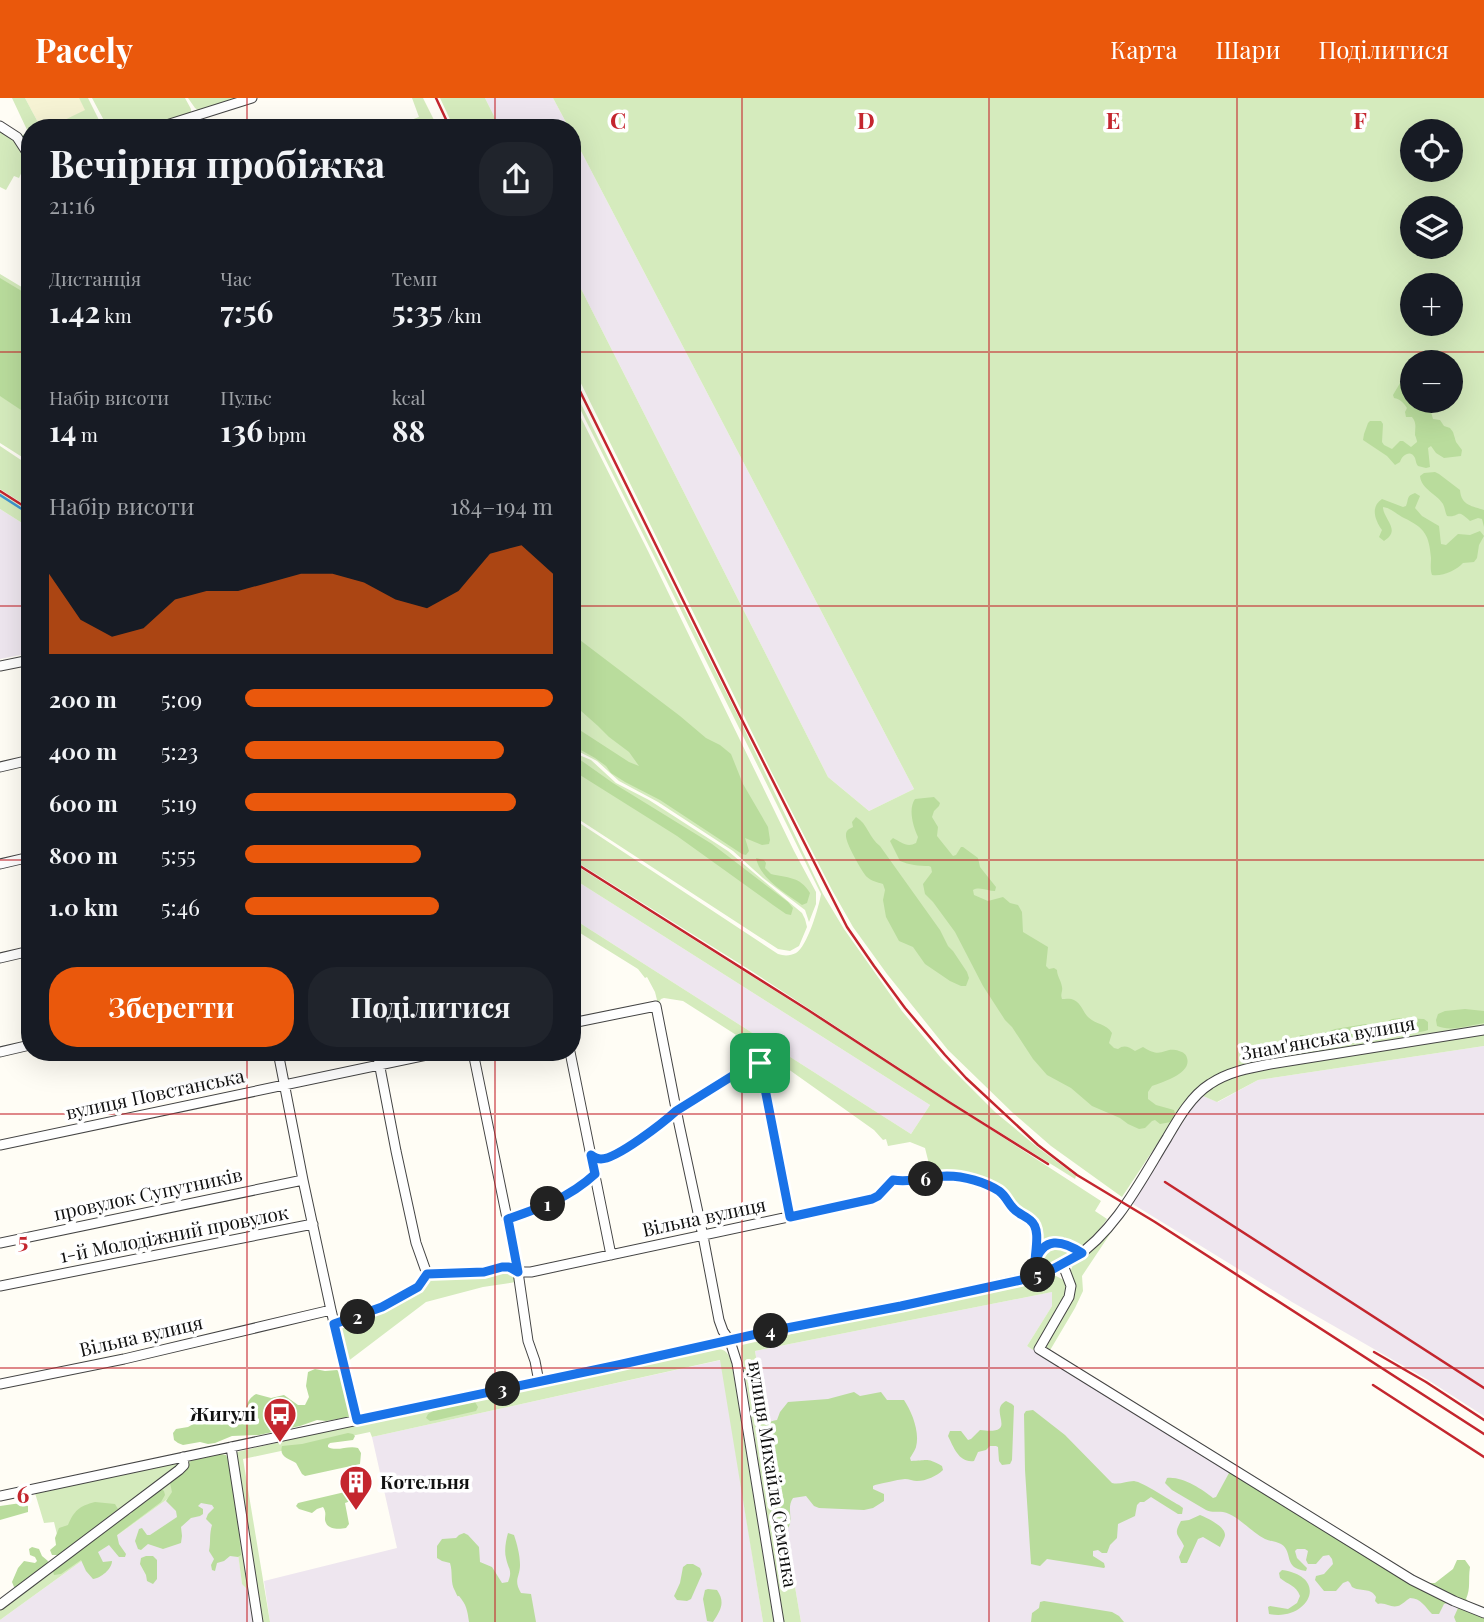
<!DOCTYPE html>
<html lang="uk">
<head>
<meta charset="utf-8">
<style>
	body { margin:0; font-family:"Playfair Display",serif; background:#20242c; color:#f1f3f6; height:100vh; display:flex; flex-direction:column; font-size:26px; white-space:nowrap }
	* { box-sizing:border-box; margin:0 }
	p { font-size:23px; color:#9ea1a6 }
	.icon { flex:none; width:38px; height:38px; fill:none; stroke:currentColor; stroke-width:2; stroke-linecap:round; stroke-linejoin:round }
	.map { position:relative; flex:1; overflow:hidden }
	.drawer { position:absolute; left:21px; top:21px; width:560px; height:942px; display:flex; flex-direction:column; background:#171b24; border-radius:28px; box-shadow:0 7px 28px #0002 }
	.drawer>* { flex:none }
	.controls { position:absolute; left:1400px; top:21px; display:grid; gap:14px }
	.controls a { display:grid; place-items:center; width:63px; height:63px; border-radius:50%; background:#171b24; box-shadow:0 7px 28px #0002; font-size:35px }
	.pin { position:absolute; display:grid; place-items:center; width:60px; height:60px; color:#fff; margin:-30px; border-radius:14px; box-shadow:0 4px 10px #0006 }
	.km { position:absolute; width:35px; height:35px; margin:-18px; border-radius:50%; background:#222; color:#fff; font-size:19px; line-height:35px; text-align:center }
	.round { display:grid; place-items:center; flex:none; width:74px; height:74px; border-radius:28px; background:#20242c }
	.overview { display:flex; align-items:center; justify-content:space-between; height:119px; padding:0 28px }
	h1 { font-size:38px; font-weight:700; line-height:52px }
	.figures { display:grid; grid-template-columns:repeat(3,1fr); gap:10px; height:119px; padding:7px 28px }
	.figures div { display:grid; align-content:center }
	.figures b { font-size:30px; font-weight:700 }
	.figures small { font-size:19px; font-weight:400 }
	.figures p { font-size:19px }
	.chart { height:196px; padding:14px 28px }
	.chart p { display:flex; justify-content:space-between }
	.chart svg { width:100%; height:126px; margin-top:7px; fill:#ea580c; opacity:.7 }
	.cta { display:flex; gap:14px; margin-top:auto; padding:14px 28px }
	.cta a { flex:1; height:80px; border-radius:28px; background:#ea580c; color:#fff; font-size:28px; font-weight:700; line-height:80px; text-align:center }
	.cta a+a { background:#20242c; color:#f1f3f6 }
	ul { padding:0 28px; list-style:none; font-size:23px }
	li { display:grid; grid-template-columns:112px 84px 1fr; align-items:center; height:52px }
	li i { height:18px; border-radius:9px; background:#ea580c }
	header { display:flex; align-items:center; gap:42px; box-sizing:border-box; height:98px; padding:0 35px; background:#ea580c; color:#fff }
	header strong { font-size:33px }
	nav { display:flex; gap:38px; margin-inline-start:auto; font-size:24px }
	.map>svg:first-child { display:block }
</style>
</head>
<body>
<header>
<strong>Pacely</strong>
<nav><a>Карта</a><a>Шари</a><a>Поділитися</a></nav>
</header>
<div class="map">
<svg width="1484" height="1524" viewBox="0 0 1484 1524">
	<rect width="100%" height="100%" fill="#fffdf5"/>
	<path fill="#eee6ef" d="M485,0H553L569,30H500Z
		M572,36L914,691L869,713L828,679L572,173Z
		M0,411L30,430V555L0,561Z
		M572,780L930,1007L911,1036L572,820Z
		M1484,948V1318L1428,1282L1292,1204L1131,1105L1193,1009L1203,998L1218,1004L1258,982Z
		M1052,1194V1208L1027,1248L1410,1485L1453,1506L1484,1524H801L755,1253Z
		M721,1262L763,1524H270L264,1483L397,1450L372,1339Z
		M227,1371L242,1485L249,1493L253,1524H0V1522L202,1376Z"/>
	<path fill="#f6f3d4" d="M25,0H79L86,12L58,26L48,30H41Z"/>
	<path fill="#d5ebbd" fill-rule="evenodd" d="M12,0H25L41,30H30V55L19,39L28,34Z
		M79,0H88L103,30H48L85,12Z
		M92,0H185L191,11V16L148,30H108Z
		M188,0H245L199,13L195,10Z
		M412,0H423L438,30H389L419,19Z
		M440,0H485L500,30H454Z
		M553,0H1484V928L1227,973L1175,1019L1122,1099L1051,1048L1013,1015L948,952L887,876L853,829L832,792L771,673L572,267V173L828,679L869,713L914,691L572,36V30H569ZM1412,33H1451V72H1412ZM1412,110H1451V149H1412ZM1412,187H1451V226H1412ZM1412,264H1451V303H1412Z
		M0,32L11,38L29,64L23,71L19,80L14,78L6,92L0,89Z
		M0,176L30,194V364L0,345Z
		M572,288L738,618L823,796L844,831L902,913L942,961L995,1014L1036,1048L1076,1078L1075,1081L950,1003L753,874L572,761V720L778,856C784,858 790,858 796,855C807,849 819,809 821,796L666,482L585,321L572,294Z
		M572,302L648,453L794,753L816,794V806L809,824L805,812L763,780L733,753L658,704L619,683L597,663L572,650Z
		M0,348L30,368V410L0,391Z
		M0,395L30,414V430L0,411Z
		M572,654L591,662L616,685L649,702L728,753L802,815L805,821L807,829L799,848L790,853L778,851L572,717Z
		M572,765L807,913L1101,1103L1095,1113L1107,1121C1091,1145 1068,1159 1042,1170L1038,1168V1130L1022,1115L1000,1092L932,1078L925,1050L910,1044L888,1048L886,1041L883,1042L874,1032L774,961L683,903L664,900L661,901L658,906L655,894L647,879L645,880L638,871L572,830V820L911,1036L930,1007L572,780Z
		M1484,936V948L1258,982L1217,1004L1203,998L1219,985L1241,976Z
		M1122,1118L1082,1178L1083,1193L1075,1210L1049,1254L1046,1249V1244L1071,1201L1070,1175L1073,1166L1086,1158L1112,1131Z
		M509,1172L514,1176L516,1184L483,1189L426,1204L347,1264L341,1235L343,1227L428,1180Z
		M1054,1177L1064,1182L1067,1188L1066,1198L1033,1252L1027,1248L1052,1208V1194L755,1253L801,1524H783L741,1251L742,1247Z
		M719,1251C728,1252 730,1259 732,1267L774,1524H763L720,1262L372,1339L370,1334L243,1361L270,1524H263L236,1360L237,1354L357,1326L688,1256Z
		M220,1356L226,1357L229,1363L249,1493L242,1486L227,1372L202,1376L0,1522V1510L187,1363Z
		M177,1364L179,1367L62,1457L54,1424L44,1425L35,1395Z"/>
	<path fill="#b9dc9c" d="M0,180L30,198V318L0,298Z
		M1412,274V303H1448L1446,305L1431,314L1433,321L1440,322L1444,328L1450,330L1453,334L1456,344L1462,352L1461,358L1444,360L1436,355L1431,348L1428,350L1430,369L1426,370L1418,368C1416,366 1416,363 1415,360C1411,351 1402,357 1400,364L1395,367L1387,358L1363,342L1364,336L1368,325L1370,323H1381L1383,326L1382,344L1384,347L1392,351L1400,343H1403L1411,349L1417,344C1417,342 1416,340 1415,337C1415,330 1417,325 1412,319H1406L1405,314L1407,310C1404,305 1400,301 1394,300L1393,297L1403,280Z
		M1435,374L1439,376L1460,392C1461,408 1473,408 1484,412V429L1482,421L1478,420L1470,423C1455,409 1461,420 1447,418C1445,414 1445,410 1443,406C1437,396 1421,391 1420,378L1424,375Z
		M1415,395L1420,398L1415,410L1422,418L1439,428L1441,446L1446,447L1458,436L1470,437L1480,433L1484,438L1479,447L1477,460L1474,464L1463,465C1457,472 1442,479 1432,477C1430,471 1431,467 1431,460C1429,437 1425,430 1404,420C1396,416 1391,410 1383,409C1383,421 1402,432 1384,443L1379,439L1382,432C1375,422 1370,409 1382,401L1403,409L1406,408C1409,401 1406,398 1415,395Z
		M572,536L680,618L706,640L720,647L731,656L743,686L768,729L770,742L769,746L762,747L745,740L749,753L746,757L742,756L660,702L625,684L611,675L606,668L595,660L572,647V627L629,664L639,668L629,654L609,639L598,628L572,605Z
		M572,656L613,685L712,746L788,804L793,810L791,817L786,816L773,807L677,738L572,672Z
		M934,699L940,705L939,708L934,713L932,719L938,729L937,738L953,758L956,757L961,749H963L978,760L980,769L996,789L995,793C988,793 979,788 973,792L974,797L988,803L1003,799L1010,805L1018,807L1022,814L1023,834L1048,849L1046,868L1049,871L1054,870L1057,872C1057,878 1061,882 1062,889C1063,894 1060,896 1062,901C1065,901 1071,900 1074,902C1081,905 1083,914 1088,919C1096,927 1106,925 1112,935L1109,945L1114,950L1118,951C1124,946 1129,949 1135,953L1143,949C1163,962 1163,948 1179,953C1183,954 1186,956 1187,960C1192,975 1163,984 1152,988L1148,994V1001L1156,1007L1174,1012L1175,1015L1171,1024L1160,1026L1155,1022L1152,1023L1145,1030L1139,1031L1128,1026L1120,1020L1092,1008L1071,990L1047,977L1033,961L1012,929L1005,922L983,888L955,834L933,804L925,796L923,786L932,774L931,769L929,768C919,768 909,767 900,763L890,743L893,740C901,744 907,750 916,745L918,739C913,728 908,711 915,701Z
		M856,719C868,726 869,740 880,748L940,832L948,848L953,853L967,874L969,880L966,888H961L950,883L925,866L913,849L899,843L886,819L883,802L885,792L883,786C877,784 871,783 867,779C862,774 845,744 846,737C846,732 849,731 853,729L852,724Z
		M756,760L764,762L766,765L765,770L771,776C787,780 800,778 810,795L807,805L802,807C786,795 760,781 756,760Z
		M1465,911L1484,913V925C1470,927 1451,934 1437,928L1436,922L1438,916L1445,913Z
		M1401,920L1424,921L1428,924V932L1425,933C1413,935 1381,945 1386,924L1392,921Z
		M1366,926L1377,929L1382,936L1380,940L1375,943L1315,950L1310,953L1301,950L1298,944L1300,937L1317,938L1335,931Z
		M315,1271L325,1273L337,1272L342,1276L350,1313L349,1319L326,1323L317,1322L300,1328L259,1337L232,1338L215,1345L208,1346L200,1344L183,1347L178,1345L174,1342L173,1335L176,1331L188,1329L195,1325L206,1324L217,1317L240,1320C249,1311 244,1303 256,1296L271,1300L284,1297L298,1307H305L309,1299L306,1288L308,1274Z
		M854,1294L860,1298L881,1294L887,1302H904C912,1314 920,1334 916,1349C916,1350 911,1359 910,1360L911,1363C927,1363 926,1359 942,1368L943,1372C937,1378 926,1383 917,1383C913,1383 909,1381 905,1381C895,1382 885,1385 875,1387L873,1388V1391L884,1396V1403L873,1410L864,1412L819,1410L814,1408L806,1398L793,1400C786,1410 794,1421 788,1430C782,1432 777,1432 772,1427L759,1342C761,1330 765,1324 777,1322L780,1314L788,1304L828,1301Z
		M1006,1303L1012,1306L1014,1308L1012,1362L1010,1366L1002,1367L999,1363L998,1349L996,1348H990L986,1352L978,1354L974,1363C959,1365 954,1350 948,1338L950,1333H961L968,1342L971,1341L980,1332C1021,1337 987,1313 1006,1303Z
		M470,1304H475L478,1309L476,1313L437,1322L430,1323L426,1320L428,1316L433,1313Z
		M1033,1312L1065,1337L1112,1385C1120,1387 1126,1383 1134,1383C1143,1384 1169,1402 1179,1407L1183,1410L1182,1416H1178L1151,1399L1144,1404H1140L1137,1407L1135,1418L1118,1426L1117,1440L1110,1447L1107,1455H1102L1098,1452L1093,1453V1458L1104,1465L1105,1469L1104,1470L1047,1461L1040,1468L1031,1466L1025,1372L1024,1316L1026,1313Z
		M348,1335L353,1336L355,1338L353,1342L330,1345L328,1347V1349C337,1354 348,1347 358,1350L361,1355L360,1366L305,1378L302,1376L296,1365C288,1360 279,1359 282,1348L302,1346Z
		M220,1356L226,1357L228,1363L238,1426L241,1457L238,1459L230,1458L224,1463L217,1465L215,1473L212,1472L211,1467L214,1461L209,1453C211,1443 209,1437 212,1427L206,1421L208,1416L214,1410L212,1407L201,1405L198,1408L203,1411V1416L200,1418L191,1420L181,1429L182,1438L181,1445L163,1451L148,1446L141,1452L138,1451L135,1443L139,1431L142,1430L147,1437H150L177,1419L176,1413L166,1403L172,1394L170,1385L172,1383L187,1371L191,1363Z
		M1233,1374L1423,1485H1435L1453,1471L1457,1462H1465L1470,1469C1468,1482 1471,1490 1466,1501L1468,1503L1484,1510V1524H1456L1454,1519L1458,1510L1447,1505L1444,1506L1439,1516H1432C1425,1509 1421,1500 1410,1500C1406,1502 1402,1507 1398,1508C1390,1510 1386,1504 1378,1506L1375,1503L1376,1499C1371,1489 1360,1494 1352,1489L1350,1485L1348,1483L1343,1485L1336,1493H1324L1315,1482L1316,1478L1324,1476L1333,1466L1332,1461L1329,1457L1323,1458L1316,1466H1308L1306,1462L1308,1453L1305,1451H1297L1295,1453L1297,1460L1307,1470L1306,1473C1282,1470 1294,1454 1281,1446C1277,1444 1270,1443 1265,1441C1251,1434 1238,1417 1223,1414C1216,1413 1213,1415 1206,1412L1172,1392L1165,1385L1167,1380C1182,1378 1202,1391 1213,1400L1216,1399L1229,1375Z
		M362,1390H365L366,1393L362,1399L345,1405L349,1426L346,1430C340,1431 329,1432 326,1425C323,1419 328,1417 323,1409L317,1411L312,1415L299,1411L296,1408L298,1405Z
		M161,1391L164,1393L165,1397L161,1404L117,1437L119,1446L126,1456L125,1459H119L109,1447L98,1454L103,1464L112,1463C112,1471 101,1480 93,1481L86,1473L81,1462L61,1476L54,1477L53,1473L56,1469L123,1419L131,1416L134,1411L146,1404Z
		M95,1404L115,1406L118,1411L64,1453L59,1457H52L50,1452L56,1447L55,1440L59,1430L68,1427C74,1413 79,1408 95,1404Z
		M21,1405L28,1408V1414L0,1422V1408Z
		M1200,1417C1207,1420 1225,1428 1225,1437C1225,1440 1221,1446 1220,1449L1203,1439L1198,1441L1187,1465H1181L1179,1459L1184,1448C1178,1436 1173,1437 1181,1423L1189,1422Z
		M464,1435L468,1437L479,1449L480,1464L492,1469L502,1485L508,1484C513,1472 508,1471 506,1460C504,1453 506,1442 508,1435L514,1437C517,1446 520,1457 520,1467C520,1479 513,1482 521,1495L531,1496L536,1524H469C468,1517 467,1508 462,1502C456,1493 460,1504 455,1493C450,1485 453,1474 450,1465L442,1463L437,1460V1448L442,1441L456,1440L459,1437Z
		M32,1449L39,1451L42,1458L48,1463L47,1467L30,1479L20,1488L14,1489L12,1484L18,1470L24,1463L35,1465L37,1463L35,1459L30,1457L29,1451Z
		M146,1458H153L157,1462V1481L153,1486L147,1483L146,1477L140,1466L141,1460Z
		M687,1466H693L700,1470L702,1476L691,1501L687,1503L677,1502L674,1498L680,1485L683,1469Z
		M1282,1472C1331,1479 1308,1524 1269,1516L1268,1509L1270,1508L1288,1511L1297,1505L1300,1498C1296,1487 1288,1487 1280,1480L1279,1475Z
		M708,1491L717,1492C726,1505 720,1513 713,1524L707,1523L703,1501L705,1492Z
		M1044,1503L1112,1514L1119,1518L1124,1524H1031L1032,1515L1039,1510L1040,1504Z"/>
	<g fill="none" stroke-linecap="round" stroke-linejoin="round">
		<path stroke="#3f96cf" stroke-width="2.5" d="M0,397L25,413"/>
		<defs>
			<path id="minor" d="M0,28L17,39L30,59
				M157,30L252,0
				M0,568L30,562
				M0,669L30,662
				M0,766L30,759
				M0,860L30,853
				M572,925L656,908L679,1026L703,1138L719,1222L723,1233L730,1243L737,1265L779,1524
				M0,954L30,947
				M278,954L303,1082L331,1212L357,1322
				M377,954L396,1053L416,1145L427,1176
				M473,954L518,1174L528,1243L535,1263L539,1284
				M570,954L611,1157
				M760,965L790,1119
				M0,1047L441,954
				M591,1057C594,1059 597,1061 601,1061C617,1061 664,1024 676,1013L745,970L760,965L774,958
				M507,1121C540,1110 569,1100 595,1076
				M0,1145L303,1082
				M1063,1167L1071,1188L1069,1199L1039,1251L1412,1482L1454,1503L1484,1515
				M1034,1178L1037,1157L1048,1146L1063,1145L1082,1155
				M0,1188L313,1126
				M334,1226L382,1209L418,1189L427,1176L484,1174L502,1169H509L518,1174H531L872,1101L878,1098L893,1082C911,1085 928,1079 947,1078C959,1078 972,1082 984,1086C990,1089 998,1091 1003,1096C1007,1100 1009,1105 1012,1109C1020,1118 1031,1120 1036,1131L1035,1165
				M0,1286L124,1261L331,1212
				M231,1349L258,1524
				M0,1398L618,1267L766,1234L901,1208L1034,1178C1047,1173 1061,1169 1073,1161C1116,1133 1141,1082 1167,1040C1178,1021 1191,998 1210,986C1228,974 1249,970 1270,966L1484,932
				M0,1507L179,1372L184,1367L183,1359"/>
		</defs>
		<use href="#minor" stroke="#444" stroke-width="11"/>
		<use href="#minor" stroke="#fff" stroke-width="9"/>
		<path stroke="#c4262e" stroke-width="2.5" d="M436,0L450,30
			M572,277L741,620L847,829L874,868L905,910L945,957L966,980L1038,1047L1077,1077L1155,1124L1484,1336
			M0,393L30,412
			M572,763L808,912L949,1004L1048,1066
			M1165,1084L1484,1290
			M1374,1254L1426,1284L1484,1322
			M1373,1287L1484,1359"/>
	</g>
	<g fill="none" stroke-linecap="round" stroke-linejoin="round">
		<defs>
			<path id="route" d="M760,965L790,1119L872,1101L878,1098L893,1082C912,1085 928,1079 947,1078C964,1078 985,1084 999,1093C1006,1098 1008,1105 1013,1110C1018,1116 1026,1118 1031,1123C1041,1131 1035,1153 1035,1165C1043,1138 1062,1142 1082,1155L1053,1171L1021,1182L901,1208L766,1234L618,1267L357,1322L334,1226L382,1209L418,1189L427,1176L484,1174L502,1169H509L518,1174L508,1121C540,1110 569,1100 595,1076L591,1057C594,1059 598,1061 601,1061C617,1061 664,1024 676,1013L745,970Z"/>
		</defs>
		<use href="#route" stroke="#fff" stroke-width="14"/>
		<use href="#route" stroke="#1a73e8" stroke-width="9"/>
	</g>
	<path fill="none" stroke="#c4262e" stroke-width="2" stroke-opacity="0.55" d="M247,0V30M495,0V30M742,0V1524M989,0V1524M1237,0V1524M0,254H30M572,254H1484M0,508H30M572,508H1484M0,762H30M572,762H1484M247,954V1524M495,954V1524M0,1016H1484M0,1270H1484"/>
	<defs>
		<symbol id="bus-pin" viewBox="-11 -11 22 30"><path d="M0 17L-7.5 6A9.5 9.5 0 1 1 7.5 6Z" fill="#c4262e" stroke="#fff"/><path d="M-5-6H5V4H4V6H2V4H-2V6H-4V4H-5ZM-3.5-4V0h7V-4ZM-3.5 1.2v1.5H-2V1.2ZM2 1.2v1.5H3.5V1.2Z" fill="#fff"/></symbol>
		<symbol id="building-pin" viewBox="-11 -11 22 30"><path d="M0 17L-7.5 6A9.5 9.5 0 1 1 7.5 6Z" fill="#c4262e" stroke="#fff"/><path d="M-4-6H4V6H1V3H-1V6H-4ZM-2.5-4.3h1.7v1.8h-1.7ZM.8-4.3h1.7v1.8H.8ZM-2.5-1h1.7V.8h-1.7ZM.8-1h1.7V.8H.8Z" fill="#fff"/></symbol>
	</defs>
	<g fill-rule="evenodd">
		<use href="#bus-pin" x="261" y="1297" width="38" height="52"/>
		<use href="#building-pin" x="337" y="1365" width="38" height="52"/>
	</g>
	<g text-anchor="middle" stroke-width="7" stroke-linejoin="round" paint-order="stroke">
		<g font-size="19" fill="#111" stroke="#fff">
			<text transform="translate(1328 940) rotate(-10)" y="7">Знам'янська вулиця</text>
			<text transform="translate(155 996) rotate(-12)" y="7">вулиця Повстанська</text>
			<text transform="translate(148 1096) rotate(-12)" y="7">провулок Супутників</text>
			<text transform="translate(704 1119) rotate(-12)" y="7">Вільна вулиця</text>
			<text transform="translate(174 1136) rotate(-11)" y="7">1-й Молодіжний провулок</text>
			<text transform="translate(141 1238) rotate(-13)" y="7">Вільна вулиця</text>
			<text transform="translate(773 1376) rotate(81)" y="7">вулиця Михайла Семенка</text>
		</g>
		<g font-size="19" font-weight="bold" fill="#111" stroke="#fff" text-anchor="end">
			<text x="256" y="1323">Жигулі</text>
			<text x="380" y="1391" text-anchor="start">Котельня</text>
		</g>
	</g>
	<g font-size="23" text-anchor="middle" font-weight="bold" fill="#c4262e" stroke="#fff" stroke-width="7" stroke-linejoin="round" paint-order="stroke">
		<text x="618" y="31">C</text>
		<text x="866" y="31">D</text>
		<text x="1113" y="31">E</text>
		<text x="1360" y="31">F</text>
		<text x="23" y="1151">5</text>
		<text x="23" y="1405">6</text>
	</g>
</svg>
<div class="controls">
<a><svg class="icon" aria-label="locate" viewBox="0 0 24 24"><circle cx="12" cy="12" r="6"/><path d="M12 2v4M12 18v4M2 12h4M18 12h4"/></svg></a>
<a><svg class="icon" aria-label="layers" viewBox="0 0 24 24"><path d="M12 4l9 5-9 5-9-5zM3 14l9 5 9-5"/></svg></a>
<a>+</a>
<a>−</a>
</div>
<div class="pin" style="left:760px;top:965px;background:#1e9e55"><svg class="icon" aria-label="arrive" viewBox="0 0 24 24"><path d="M6 21V4h12l-3 4 3 4H6"/></svg></div>
<b class="km" style="left:548px;top:1106px">1</b>
<b class="km" style="left:358px;top:1219px">2</b>
<b class="km" style="left:503px;top:1291px">3</b>
<b class="km" style="left:771px;top:1233px">4</b>
<b class="km" style="left:1038px;top:1177px">5</b>
<b class="km" style="left:926px;top:1081px">6</b>
<section class="drawer">
<div class="overview"><div><h1>Вечірня пробіжка</h1><p>21:16</p></div><a class="round"><svg class="icon" aria-label="share" viewBox="0 0 24 24"><path d="M12 15V3M7 8l5-5 5 5M5 13v7h14v-7"/></svg></a></div>
<div class="figures">
<div><p>Дистанція</p><b>1.42<small> km</small></b></div>
<div><p>Час</p><b>7:56</b></div>
<div><p>Темп</p><b>5:35<small> /km</small></b></div>
</div>
<div class="figures">
<div><p>Набір висоти</p><b>14<small> m</small></b></div>
<div><p>Пульс</p><b>136<small> bpm</small></b></div>
<div><p>kcal</p><b>88</b></div>
</div>
<div class="chart"><p><span>Набір висоти</span>184–194 m</p>
<svg viewBox="0 0 160 44" preserveAspectRatio="none"><path d="M0 44V16L10 32L20 38L30 35L40 25L50 22L60 22L70 19L80 16L90 16L100 19L110 25L120 28L130 22L140 9L150 6L160 16V44z"/></svg>
</div>
<ul>
<li><b>200 m</b>5:09<i style="width:100%"></i></li>
<li><b>400 m</b>5:23<i style="width:84%"></i></li>
<li><b>600 m</b>5:19<i style="width:88%"></i></li>
<li><b>800 m</b>5:55<i style="width:57%"></i></li>
<li><b>1.0 km</b>5:46<i style="width:63%"></i></li>
</ul>
<div class="cta"><a>Зберегти</a><a>Поділитися</a></div>
</section>
</div>
</body>
</html>
